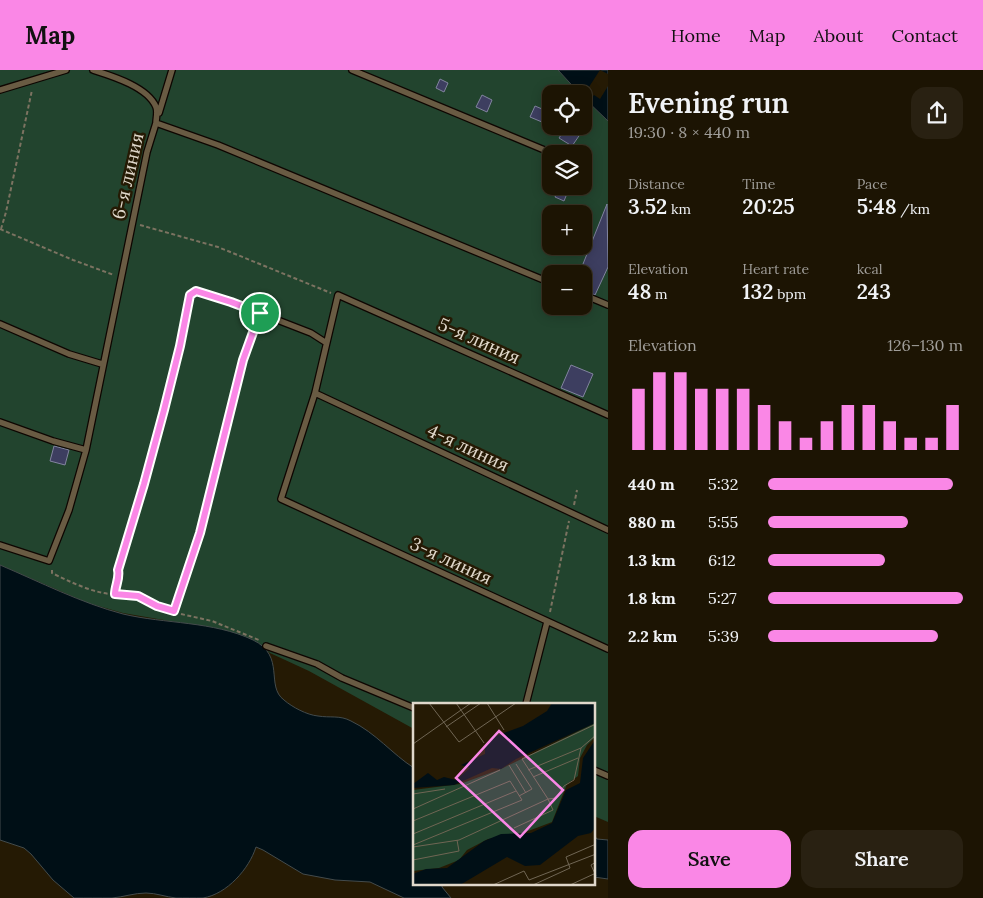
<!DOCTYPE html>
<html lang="en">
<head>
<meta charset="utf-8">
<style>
	body { margin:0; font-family:Lora,serif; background:#292112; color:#f1f3f6; height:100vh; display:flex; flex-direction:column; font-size:19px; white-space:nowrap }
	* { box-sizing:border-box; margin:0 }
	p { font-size:16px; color:#a09e9a }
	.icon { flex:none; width:28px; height:28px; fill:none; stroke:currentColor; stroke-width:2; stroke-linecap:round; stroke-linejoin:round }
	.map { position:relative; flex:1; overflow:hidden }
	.side { display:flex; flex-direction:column; background:#1c1403; width:375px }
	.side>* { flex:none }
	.controls { position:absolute; left:542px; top:15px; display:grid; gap:10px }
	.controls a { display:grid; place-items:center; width:50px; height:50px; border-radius:10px; background:#1c1403; box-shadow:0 2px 12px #0003,0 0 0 1px #3a3325; font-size:25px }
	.pin { position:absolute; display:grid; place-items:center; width:42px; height:42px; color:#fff; margin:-21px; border:2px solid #fff; border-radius:50%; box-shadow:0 1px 5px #0007 }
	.round { display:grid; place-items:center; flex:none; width:52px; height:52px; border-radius:15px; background:#292112 }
	.summary { display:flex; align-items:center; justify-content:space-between; height:85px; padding:0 20px }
	h1 { font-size:28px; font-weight:600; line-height:38px }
	.metrics { display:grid; grid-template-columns:repeat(3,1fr); gap:8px; height:85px; padding:5px 20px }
	.metrics div { display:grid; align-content:center }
	.metrics b { font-size:21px; font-weight:600 }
	.metrics small { font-size:14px; font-weight:400 }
	.metrics p { font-size:14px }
	.chart { height:140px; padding:10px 20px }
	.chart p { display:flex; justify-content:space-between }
	.chart svg { width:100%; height:90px; margin-top:5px; stroke:#fa87e6; stroke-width:6 }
	.button { display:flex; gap:10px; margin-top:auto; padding:10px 20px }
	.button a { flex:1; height:58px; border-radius:15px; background:#fa87e6; color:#111; font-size:20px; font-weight:600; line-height:58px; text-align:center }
	.button a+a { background:#292112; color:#f1f3f6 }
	ul { padding:0 20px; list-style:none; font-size:16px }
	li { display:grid; grid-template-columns:80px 60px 1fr; align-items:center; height:38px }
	li i { height:12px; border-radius:6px; background:#fa87e6 }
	header { display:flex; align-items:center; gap:30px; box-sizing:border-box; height:70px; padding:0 25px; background:#fa87e6; color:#111 }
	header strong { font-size:24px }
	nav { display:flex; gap:28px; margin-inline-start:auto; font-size:18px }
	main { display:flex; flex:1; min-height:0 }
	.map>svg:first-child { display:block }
</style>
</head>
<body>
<header>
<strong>Map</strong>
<nav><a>Home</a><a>Map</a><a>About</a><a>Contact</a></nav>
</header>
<main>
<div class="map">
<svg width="608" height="828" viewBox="0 0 608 828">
	<rect width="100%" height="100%" fill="#251a04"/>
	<path fill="#22442e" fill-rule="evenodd" d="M0,0H558L580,24H551V56H584V28L608,51V752L594,746V634H414V659L309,601L270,583L258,573L251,569L216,559L123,543L88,533L0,495ZM551,84H584V116H551ZM551,144H584V176H551ZM551,204H584V236H551Z"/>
	<path fill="#000f16" stroke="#434b4c" d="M558,0H608V51L584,28V24H580Z
		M0,495C40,512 81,533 123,544C165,554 213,551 253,570C286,586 265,616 284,630C292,637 307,645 318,646C330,648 340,645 351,651C376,663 392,684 414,698V814H442V817L451,828H404L370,812L335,810L303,804L263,780L256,777C249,799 227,824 203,828C195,828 184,828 176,828C166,827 156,823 146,823C134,823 124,827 112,828C99,828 86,828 74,828L53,810L31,784L24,778L0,770Z
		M594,765L597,769L608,770V809L594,807Z"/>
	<path fill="#251a04" d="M600,0L608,4V16L600,29L594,25L589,32L585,29L590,22L587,20Z"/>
	<path fill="#3d3e60" stroke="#82849f" d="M440,9L448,13L444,22L436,18Z
		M482,25L492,30L487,42L476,37Z
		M535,36L547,41L542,52L530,47Z
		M567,56H571L581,63L572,76L559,68Z
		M560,116H570L564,131L555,127Z
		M607,134L608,197L595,225L584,220V211L587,202L581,199Z
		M571,295L593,304L583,327L561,318Z
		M54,376L69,380L65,395L50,391Z"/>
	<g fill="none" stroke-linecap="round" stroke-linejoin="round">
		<defs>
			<path id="service" d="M93,0C112,6 148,17 156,37C158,42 156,48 156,53
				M352,0L554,84
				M0,20L66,0
				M159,43L172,0
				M584,225L608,235
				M0,254L69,284L102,294
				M315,323L608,460
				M608,345L338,225L315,323L281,429L608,579
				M0,352L53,371L86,380
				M0,475L49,491L69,440L86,380L147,82L156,53L218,75L551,213
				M118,500C140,427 162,353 180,278C184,261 186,243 190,225L196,221L231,232L311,263L325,272
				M174,541L200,463L243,290L260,243
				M266,576L317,594L342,608L414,638
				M526,634L547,552
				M594,700L608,706"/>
		</defs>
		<use href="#service" stroke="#0e0500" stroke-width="8"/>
		<path stroke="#7c7361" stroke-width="2" stroke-dasharray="4 2.5" stroke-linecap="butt" d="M140,155L218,177L331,223
			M0,159L73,190L114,205
			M1,159L6,142L32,20
			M574,435L577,420
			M52,500V503C68,511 97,525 115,524L118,507
			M115,524L138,526L165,539
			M550,542L569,451
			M181,544L212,551L259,570"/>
		<use href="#service" stroke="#695b43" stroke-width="5.5"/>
	</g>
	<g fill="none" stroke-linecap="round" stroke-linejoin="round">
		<defs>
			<path id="route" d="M196,221L231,232L260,243L243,290L200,463L174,541L157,536L138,526L115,524C115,516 120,508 118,500L144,414L164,340L180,276L190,225Z"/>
		</defs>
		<use href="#route" stroke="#fff" stroke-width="10"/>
		<use href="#route" stroke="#fa87e6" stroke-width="6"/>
	</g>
	<g text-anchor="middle" stroke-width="5" stroke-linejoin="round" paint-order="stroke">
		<g font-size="18" fill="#e0d8cb" stroke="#251a04">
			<text transform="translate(128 106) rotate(-77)" y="6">6-я линия</text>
			<text transform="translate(479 271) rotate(24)" y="6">5-я линия</text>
			<text transform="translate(468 378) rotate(25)" y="6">4-я линия</text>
			<text transform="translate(451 491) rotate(25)" y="6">3-я линия</text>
		</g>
	</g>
	<g transform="translate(413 633)">
		<rect width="182" height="182" fill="#251a04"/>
		<path d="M182,20V34L174,42L167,55L165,73L154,81L139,119L110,130L75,136L54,147L46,157L26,165L0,168V87L47,81L88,66Z" fill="#22442e"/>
		<path d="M139,0H182V20L103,56L88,66L79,65L41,82L0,85V81L15,70L24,77L31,74L43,77L57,65L48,62L72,51V44L80,34L110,23L134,8ZM182,37V125L178,130L165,133L127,162L112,163L94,154L47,182H0V171L13,166L34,165L71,138L88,131L118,130L139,120L153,87L167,80L170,55Z" fill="#000f16"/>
		<path fill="none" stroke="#706654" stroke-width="1" d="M16,0L46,39L103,0M43,0L71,40M74,0L91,27M33,24L68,0M0,41L58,0M103,61L119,86L106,93M96,62L113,90M115,67L168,45M120,74L165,55M0,91L32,86M0,106L87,67M0,118L97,78L109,97L0,142M101,125L140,107L135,96L143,95L151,83L161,77L168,45L183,32M0,131L103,88M0,144L46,137L135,96L109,56L183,21M0,157L46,148L44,137M183,159L178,162L183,173M80,182L111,168L116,177L183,151M120,182L157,165L153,154L183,141M157,182L183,170"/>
		<path fill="#fa87e6" fill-opacity="0.15" stroke="#fa87e6" stroke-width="2.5" d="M86,28L150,87L107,134L43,75Z"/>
		<rect width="182" height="182" fill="none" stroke="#e0d8cb" stroke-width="2.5"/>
	</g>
</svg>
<div class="controls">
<a><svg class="icon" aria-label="locate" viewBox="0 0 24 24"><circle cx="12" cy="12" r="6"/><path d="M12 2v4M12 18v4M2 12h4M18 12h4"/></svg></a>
<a><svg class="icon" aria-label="layers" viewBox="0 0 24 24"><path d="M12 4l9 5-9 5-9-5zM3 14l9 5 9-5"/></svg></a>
<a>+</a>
<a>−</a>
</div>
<div class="pin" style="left:260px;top:243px;background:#1e9e55"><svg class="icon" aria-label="arrive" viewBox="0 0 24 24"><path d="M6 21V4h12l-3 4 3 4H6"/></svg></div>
</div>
<section class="side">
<div class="summary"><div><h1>Evening run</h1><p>19:30 · 8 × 440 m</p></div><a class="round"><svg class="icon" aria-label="share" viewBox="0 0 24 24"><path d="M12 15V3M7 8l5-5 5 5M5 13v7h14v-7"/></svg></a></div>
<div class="metrics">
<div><p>Distance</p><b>3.52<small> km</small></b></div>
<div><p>Time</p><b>20:25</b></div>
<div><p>Pace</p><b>5:48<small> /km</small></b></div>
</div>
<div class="metrics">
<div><p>Elevation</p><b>48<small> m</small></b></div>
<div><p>Heart rate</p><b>132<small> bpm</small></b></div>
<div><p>kcal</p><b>243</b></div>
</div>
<div class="chart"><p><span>Elevation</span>126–130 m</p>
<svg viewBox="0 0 160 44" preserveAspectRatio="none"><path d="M5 44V14M15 44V6M25 44V6M35 44V14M45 44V14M55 44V14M65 44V22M75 44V30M85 44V38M95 44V30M105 44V22M115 44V22M125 44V30M135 44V38M145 44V38M155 44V22"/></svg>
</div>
<ul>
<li><b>440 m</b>5:32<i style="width:95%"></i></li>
<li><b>880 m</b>5:55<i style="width:72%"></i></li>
<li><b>1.3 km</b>6:12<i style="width:60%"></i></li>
<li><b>1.8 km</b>5:27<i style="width:100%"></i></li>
<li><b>2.2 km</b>5:39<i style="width:87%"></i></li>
</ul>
<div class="button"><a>Save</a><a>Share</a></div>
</section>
</main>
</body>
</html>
